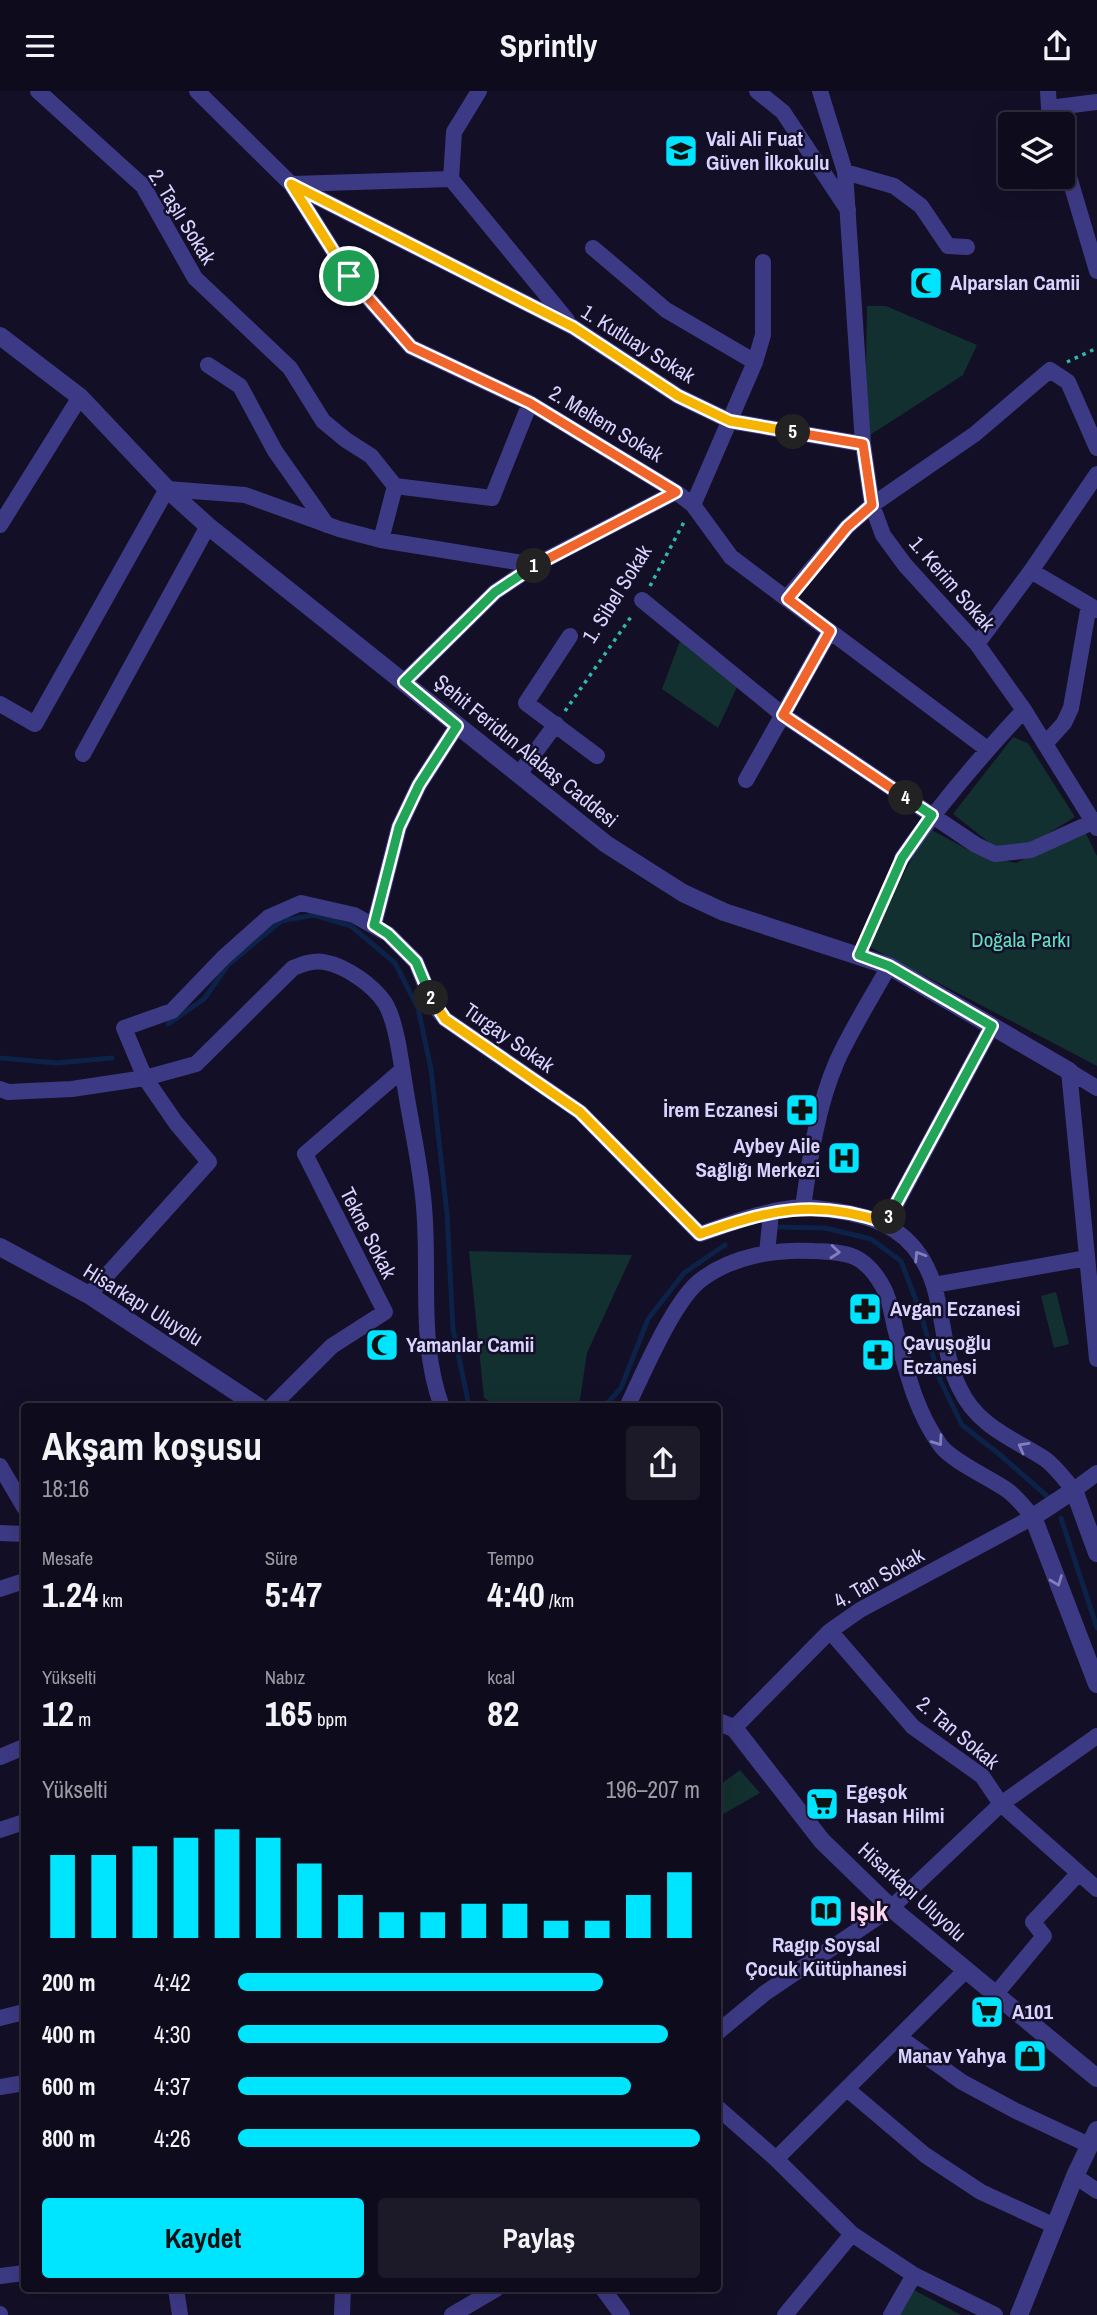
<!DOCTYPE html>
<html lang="tr">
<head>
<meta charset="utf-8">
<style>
	body { margin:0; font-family:"Archivo Narrow",sans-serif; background:#1c1929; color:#f1f3f6; height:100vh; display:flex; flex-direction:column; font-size:26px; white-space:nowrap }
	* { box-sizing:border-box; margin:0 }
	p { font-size:23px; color:#9b9ba3 }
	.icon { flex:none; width:38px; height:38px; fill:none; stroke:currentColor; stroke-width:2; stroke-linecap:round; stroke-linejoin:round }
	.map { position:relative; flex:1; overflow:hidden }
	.details { position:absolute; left:21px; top:1312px; width:700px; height:889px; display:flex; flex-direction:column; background:#0e0b1c; border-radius:7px; box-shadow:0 7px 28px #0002,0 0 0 2px #2e2b3b }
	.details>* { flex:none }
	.buttons { position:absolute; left:998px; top:21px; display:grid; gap:14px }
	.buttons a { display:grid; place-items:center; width:77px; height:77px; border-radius:7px; background:#0e0b1c; box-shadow:0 7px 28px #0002,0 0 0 2px #2e2b3b; font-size:35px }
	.pin { position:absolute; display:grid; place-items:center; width:60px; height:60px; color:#fff; margin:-30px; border:4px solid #fff; border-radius:50%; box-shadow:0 2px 7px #0007 }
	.km { position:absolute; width:35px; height:35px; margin:-18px; border-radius:50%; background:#222; color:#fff; font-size:19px; line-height:35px; text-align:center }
	.round { display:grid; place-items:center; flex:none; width:74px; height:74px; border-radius:7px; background:#1c1929 }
	.overview { display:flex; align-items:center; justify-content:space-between; height:119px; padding:0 21px }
	h1 { font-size:38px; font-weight:800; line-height:52px }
	.figures { display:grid; grid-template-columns:repeat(3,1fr); gap:10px; height:119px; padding:7px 21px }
	.figures div { display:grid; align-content:center }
	.figures b { font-size:35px; font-weight:800 }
	.figures small { font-size:19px; font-weight:400 }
	.figures p { font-size:19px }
	.chart { height:196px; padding:14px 21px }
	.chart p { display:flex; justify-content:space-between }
	.chart svg { width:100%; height:126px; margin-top:7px; stroke:#00e5ff; stroke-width:6 }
	.button { display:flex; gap:14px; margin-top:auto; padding:14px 21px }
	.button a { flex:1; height:80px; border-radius:7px; background:#00e5ff; color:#111; font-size:28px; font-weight:800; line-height:80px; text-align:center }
	.button a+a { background:#1c1929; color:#f1f3f6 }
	ul { padding:0 21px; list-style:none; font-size:23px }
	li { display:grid; grid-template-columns:112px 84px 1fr; align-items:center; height:52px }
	li i { height:18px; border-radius:9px; background:#00e5ff }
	header { display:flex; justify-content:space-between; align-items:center; height:91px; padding:0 21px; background:#0e0b1c; font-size:32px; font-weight:800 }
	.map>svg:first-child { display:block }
</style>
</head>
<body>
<header><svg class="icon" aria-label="menu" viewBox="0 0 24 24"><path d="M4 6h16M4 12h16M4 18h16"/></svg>Sprintly<svg class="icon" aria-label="share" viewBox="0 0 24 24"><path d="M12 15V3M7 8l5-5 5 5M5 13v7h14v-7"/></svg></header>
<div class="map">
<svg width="1097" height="2224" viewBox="0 0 1097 2224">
	<rect width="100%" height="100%" fill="#130f26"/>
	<path fill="#12302f" d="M867,215H886L977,254L963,284L870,344L866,278Z
		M680,550L737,596L718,637L662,598Z
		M1013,646L1028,652L1075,726L1028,755L995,756L953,723Z
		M928,737L978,764L1016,772L1084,739L1097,765V975L866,854Z
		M469,1160L632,1164L587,1262L579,1315L499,1316L484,1307Z
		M1056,1201L1069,1253L1054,1257L1041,1205Z
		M740,1679L760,1702L718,1726V1695Z
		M912,2198L961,2224H898Z"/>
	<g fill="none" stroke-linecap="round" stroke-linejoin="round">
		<path stroke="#0c2248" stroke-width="5" d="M168,933L204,908L228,874L281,830L314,824L351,835L395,872L418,917L431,978L447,1123L453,1238L468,1310L472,1316
			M0,967L57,972L112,967
			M774,1136L825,1137L871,1148L901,1170L920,1220L940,1289L962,1334L999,1363L1047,1405
			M604,1316L621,1297L648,1228L684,1182L725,1154
			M1061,1427L1097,1537"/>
		<path stroke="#2fb8b0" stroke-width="3.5" stroke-dasharray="3.5 5" stroke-linecap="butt" d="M1067,271L1097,257
			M650,495L684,431
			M565,620L633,523
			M866,848L896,782"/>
		<path stroke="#3d3a85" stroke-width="16" d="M38,0L143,95L195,187L290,277L323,330L346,349L371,365L395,395
			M197,0L291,93L349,185L411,256L530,312L676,401L693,414L731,466L987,658
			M479,0L454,41L451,88L567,229
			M757,0L783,21L848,119
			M820,0L845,81L863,353L872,414L883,444L905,474L977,553L1024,619L1097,737
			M1048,0L1049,17L1054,33
			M1049,17L1097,11
			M1062,62L1097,180
			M845,81L894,95L921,115L948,155L967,156
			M293,93L451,88
			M293,94L573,236L678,305L730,330L863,353
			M593,157L666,219L755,271
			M208,274L240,295L275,360L327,434
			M395,395L492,407L530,312
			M693,414L755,271L763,244V171
			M0,434L80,306
			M381,449L395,395
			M1031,480L1089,514
			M787,507L847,436L872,414L975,343L1050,279L1068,291L1097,357
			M642,509L783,624L976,754L995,763L1031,759L1097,729
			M570,545L526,612L597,665
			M977,553L1031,480L1097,383
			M404,591L495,501L535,474L676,401
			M0,613L35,633L167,398L245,404L339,438L381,449L535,474
			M1045,653L1064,632L1071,617L1089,514L1097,519
			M83,663L208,435
			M519,683L556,633
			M746,689L830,540
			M902,767C939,714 980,666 1024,619
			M374,834L399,736L419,694L457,635
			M1069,980L1097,1268
			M1069,980L1097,997
			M0,998L8,1001L72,998L145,987L196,973L293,877C303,873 313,869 324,871C346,875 373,894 385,912C397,932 401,972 405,995C411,1035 421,1075 424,1116C430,1182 418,1252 442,1316
			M803,1116C810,1067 817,1016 837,970C852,937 872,906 889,875
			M886,1132L992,935
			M767,1162L771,1122
			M934,1194L1087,1167
			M89,1204L209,1071L176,1032L145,987L124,937L172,920L223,867L269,826L301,812L354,824L388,843L416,871L433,913L445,928L580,1021L700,1143C732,1132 768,1118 803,1116C812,1116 821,1118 830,1119C880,1125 918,1142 934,1195C944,1228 944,1267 960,1298C977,1335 1014,1348 1045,1368C1056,1376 1065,1389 1074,1399L1097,1382
			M271,1316L332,1255L385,1221L305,1063L402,979
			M627,1316C643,1283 674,1208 702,1188C733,1165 775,1158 813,1160C848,1161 865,1163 883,1196C890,1208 892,1224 895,1237C906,1278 915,1320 941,1355C952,1370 990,1387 1007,1399C1017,1406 1025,1417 1033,1426L860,1519L830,1540L734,1637
			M0,1375L24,1416
			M0,1442L24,1443
			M0,1498L24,1490
			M830,1540L913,1636L982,1685L1001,1713L1097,1798
			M0,1666L24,1656
			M0,1739L24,1731
			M995,1904L1044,1845L1033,1831L1079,1782
			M0,1927L24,1921
			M718,1941L765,1902L891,1817L1001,1713L1097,1645
			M899,1946L962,1991L1016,2020L1089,2054
			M0,1996L24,1992
			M847,1998L925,2064L981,2101L1055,2135
			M718,2017L776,2068L852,2143L914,2184L995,2224
			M776,2068L965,1880
			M1075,2085L1097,2100
			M0,2185L24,2182
			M176,2198L180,2224
			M603,2198L622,2224
			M0,2223V2224
			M342,2224L343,2198
			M452,2224L496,2198
			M785,2224L852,2143
			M891,2224L914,2184"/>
		<path stroke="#3d3a85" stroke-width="18" d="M0,245L80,306L167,398L208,435L606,753L683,802L724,821L889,875L1069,980
			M0,1156L89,1204L259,1316
			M1097,1462L1074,1399L1033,1426L1097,1593
			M718,1631L734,1637L822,1750L891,1817L1097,1987
			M1019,2224L1075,2085L1097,2039"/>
	</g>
	<defs><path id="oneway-chevron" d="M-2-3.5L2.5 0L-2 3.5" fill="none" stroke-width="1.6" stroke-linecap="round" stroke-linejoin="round" transform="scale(1.75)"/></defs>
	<g stroke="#837fbc">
		<use href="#oneway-chevron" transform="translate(835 1161) rotate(5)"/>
		<use href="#oneway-chevron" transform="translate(919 1165) rotate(-122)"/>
		<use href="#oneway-chevron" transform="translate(938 1350) rotate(55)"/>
		<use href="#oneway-chevron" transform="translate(1023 1356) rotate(-151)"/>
		<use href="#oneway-chevron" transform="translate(1057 1490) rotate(69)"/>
	</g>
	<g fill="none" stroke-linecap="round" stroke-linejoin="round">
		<defs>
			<path id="split-1" d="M349,185L411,256L530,312L676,401L534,475"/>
			<path id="split-2" d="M431,907L416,871L388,843L374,834L399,736L419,694L457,635L404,591L495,501L534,475"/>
			<path id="split-3" d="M431,907L445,928L580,1021L700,1143C768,1119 815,1107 886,1132L889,1126"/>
			<path id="split-4" d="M889,1126L992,935L889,875L859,864L902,767L932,724L906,707"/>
			<path id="split-5" d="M793,341L863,353L872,414L847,436L788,508L830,540L783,624L906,707"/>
			<path id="split-6" d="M349,185L291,93L573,236L678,305L730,330L793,341"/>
		</defs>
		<use href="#split-1" stroke="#fff" stroke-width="14"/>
		<use href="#split-2" stroke="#fff" stroke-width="14"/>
		<use href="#split-3" stroke="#fff" stroke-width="14"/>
		<use href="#split-4" stroke="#fff" stroke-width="14"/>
		<use href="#split-5" stroke="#fff" stroke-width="14"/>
		<use href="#split-6" stroke="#fff" stroke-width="14"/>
		<use href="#split-1" stroke="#f0652b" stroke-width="9"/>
		<use href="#split-2" stroke="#22a559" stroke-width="9"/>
		<use href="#split-3" stroke="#f5b400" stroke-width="9"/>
		<use href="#split-4" stroke="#22a559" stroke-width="9"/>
		<use href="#split-5" stroke="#f0652b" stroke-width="9"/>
		<use href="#split-6" stroke="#f5b400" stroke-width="9"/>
	</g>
	<defs>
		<symbol id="school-square" viewBox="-11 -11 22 22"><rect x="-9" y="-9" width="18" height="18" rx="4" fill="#00e5ff" stroke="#130f26"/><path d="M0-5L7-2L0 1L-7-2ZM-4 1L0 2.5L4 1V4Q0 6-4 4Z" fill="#111"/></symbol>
		<symbol id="mosque-square" viewBox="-11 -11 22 22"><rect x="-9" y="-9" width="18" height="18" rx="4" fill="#00e5ff" stroke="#130f26"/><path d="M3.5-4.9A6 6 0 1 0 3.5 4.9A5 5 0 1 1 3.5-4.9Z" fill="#111"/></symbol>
		<symbol id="pharmacy-square" viewBox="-11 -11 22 22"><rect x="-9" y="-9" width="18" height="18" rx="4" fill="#00e5ff" stroke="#130f26"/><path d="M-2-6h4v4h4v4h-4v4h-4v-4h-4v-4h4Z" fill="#111"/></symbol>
		<symbol id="hospital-square" viewBox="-11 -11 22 22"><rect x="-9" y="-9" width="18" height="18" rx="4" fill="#00e5ff" stroke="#130f26"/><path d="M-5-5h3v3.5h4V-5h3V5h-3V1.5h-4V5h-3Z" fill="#111"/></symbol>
		<symbol id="supermarket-square" viewBox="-11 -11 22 22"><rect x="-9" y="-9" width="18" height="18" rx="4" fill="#00e5ff" stroke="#130f26"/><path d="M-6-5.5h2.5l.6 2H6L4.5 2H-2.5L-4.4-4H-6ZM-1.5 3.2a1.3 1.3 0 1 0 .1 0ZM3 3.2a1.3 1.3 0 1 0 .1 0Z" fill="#111"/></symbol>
		<symbol id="library-square" viewBox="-11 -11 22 22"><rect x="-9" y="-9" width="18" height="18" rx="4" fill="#00e5ff" stroke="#130f26"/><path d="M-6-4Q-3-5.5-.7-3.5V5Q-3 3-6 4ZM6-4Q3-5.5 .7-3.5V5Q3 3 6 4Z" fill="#111"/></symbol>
		<symbol id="shop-square" viewBox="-11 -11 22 22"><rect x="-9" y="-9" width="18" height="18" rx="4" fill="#00e5ff" stroke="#130f26"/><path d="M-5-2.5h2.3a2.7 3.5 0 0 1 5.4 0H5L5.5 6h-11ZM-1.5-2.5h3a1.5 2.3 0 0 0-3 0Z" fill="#111"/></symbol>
	</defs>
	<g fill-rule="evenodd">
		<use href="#school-square" x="662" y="41" width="38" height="38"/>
		<use href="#mosque-square" x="907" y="173" width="38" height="38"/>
		<use href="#pharmacy-square" x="783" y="1000" width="38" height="38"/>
		<use href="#hospital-square" x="825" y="1048" width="38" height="38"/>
		<use href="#pharmacy-square" x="846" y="1199" width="38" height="38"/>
		<use href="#mosque-square" x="363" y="1235" width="38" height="38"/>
		<use href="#pharmacy-square" x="859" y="1245" width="38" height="38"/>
		<use href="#supermarket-square" x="803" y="1694" width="38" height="38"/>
		<use href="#library-square" x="807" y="1801" width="38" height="38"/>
		<use href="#supermarket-square" x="968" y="1902" width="38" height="38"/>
		<use href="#shop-square" x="1011" y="1946" width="38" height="38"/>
	</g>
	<g text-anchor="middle" stroke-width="5" stroke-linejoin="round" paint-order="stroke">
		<g font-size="21" font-weight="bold" fill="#d9d4ff" stroke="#130f26" text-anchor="start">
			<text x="706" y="55">Vali Ali Fuat<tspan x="706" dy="24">Güven İlkokulu</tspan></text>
			<text x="950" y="199">Alparslan Camii</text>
			<text x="778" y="1026" text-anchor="end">İrem Eczanesi</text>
			<text x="820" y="1062" text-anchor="end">Aybey Aile<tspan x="820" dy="24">Sağlığı Merkezi</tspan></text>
			<text x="890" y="1225">Avgan Eczanesi</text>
			<text x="903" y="1259">Çavuşoğlu<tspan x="903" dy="24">Eczanesi</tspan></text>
			<text x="406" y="1261">Yamanlar Camii</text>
			<text x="846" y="1708">Egeşok<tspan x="846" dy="24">Hasan Hilmi</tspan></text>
			<text x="826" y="1861" text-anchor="middle">Ragıp Soysal<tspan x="826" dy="24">Çocuk Kütüphanesi</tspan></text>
			<text x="1012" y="1928">A101</text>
			<text x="1006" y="1972" text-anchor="end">Manav Yahya</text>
		</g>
		<g font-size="21" fill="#d9d4ff" stroke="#130f26">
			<text transform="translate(182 126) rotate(58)" y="7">2. Taşlı Sokak</text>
			<text transform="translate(638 253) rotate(32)" y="7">1. Kutluay Sokak</text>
			<text transform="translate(606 333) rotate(31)" y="7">2. Meltem Sokak</text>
			<text transform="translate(952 493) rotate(49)" y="7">1. Kerim Sokak</text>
			<text transform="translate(617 503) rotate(-58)" y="7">1. Sibel Sokak</text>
			<text transform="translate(526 660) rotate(39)" y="7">Şehit Feridun Alabaş Caddesi</text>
			<text transform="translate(509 947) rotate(35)" y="7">Turgay Sokak</text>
			<text transform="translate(368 1142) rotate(63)" y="7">Tekne Sokak</text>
			<text transform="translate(143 1214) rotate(32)" y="7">Hisarkapı Uluyolu</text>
			<text transform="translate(879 1487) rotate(-30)" y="7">4. Tan Sokak</text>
			<text transform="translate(958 1642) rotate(40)" y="7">2. Tan Sokak</text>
			<text transform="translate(912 1801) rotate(42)" y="7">Hisarkapı Uluyolu</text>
		</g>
		<g font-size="21" fill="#5fe0c0" stroke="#130f26">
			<text x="1021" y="856">Doğala Parkı</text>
		</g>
		<g font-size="28" font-weight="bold" fill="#ffd6f0" stroke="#130f26">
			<text x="869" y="1830">Işık</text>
		</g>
	</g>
</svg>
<div class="buttons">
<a><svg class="icon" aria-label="layers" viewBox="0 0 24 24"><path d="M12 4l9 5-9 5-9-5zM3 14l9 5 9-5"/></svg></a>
</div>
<div class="pin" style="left:349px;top:185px;background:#1e9e55"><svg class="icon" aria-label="arrive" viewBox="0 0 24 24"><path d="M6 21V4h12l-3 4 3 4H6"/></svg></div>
<b class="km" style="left:534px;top:475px">1</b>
<b class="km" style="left:431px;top:907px">2</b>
<b class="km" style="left:889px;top:1126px">3</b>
<b class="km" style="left:906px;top:707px">4</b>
<b class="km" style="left:793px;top:341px">5</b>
<section class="details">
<div class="overview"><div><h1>Akşam koşusu</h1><p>18:16</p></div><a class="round"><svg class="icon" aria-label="share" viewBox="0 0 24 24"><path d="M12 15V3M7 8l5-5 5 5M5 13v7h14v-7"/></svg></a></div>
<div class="figures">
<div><p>Mesafe</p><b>1.24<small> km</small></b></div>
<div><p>Süre</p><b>5:47</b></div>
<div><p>Tempo</p><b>4:40<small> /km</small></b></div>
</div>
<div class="figures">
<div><p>Yükselti</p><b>12<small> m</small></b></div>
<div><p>Nabız</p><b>165<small> bpm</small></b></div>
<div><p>kcal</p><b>82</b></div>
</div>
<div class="chart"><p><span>Yükselti</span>196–207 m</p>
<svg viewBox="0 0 160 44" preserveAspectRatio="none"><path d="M5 44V15M15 44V15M25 44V12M35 44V9M45 44V6M55 44V9M65 44V18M75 44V29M85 44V35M95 44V35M105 44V32M115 44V32M125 44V38M135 44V38M145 44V29M155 44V21"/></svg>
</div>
<ul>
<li><b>200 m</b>4:42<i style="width:79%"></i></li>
<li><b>400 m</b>4:30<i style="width:93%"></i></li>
<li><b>600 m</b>4:37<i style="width:85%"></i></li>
<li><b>800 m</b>4:26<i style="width:100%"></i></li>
</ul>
<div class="button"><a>Kaydet</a><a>Paylaş</a></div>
</section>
</div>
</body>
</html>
